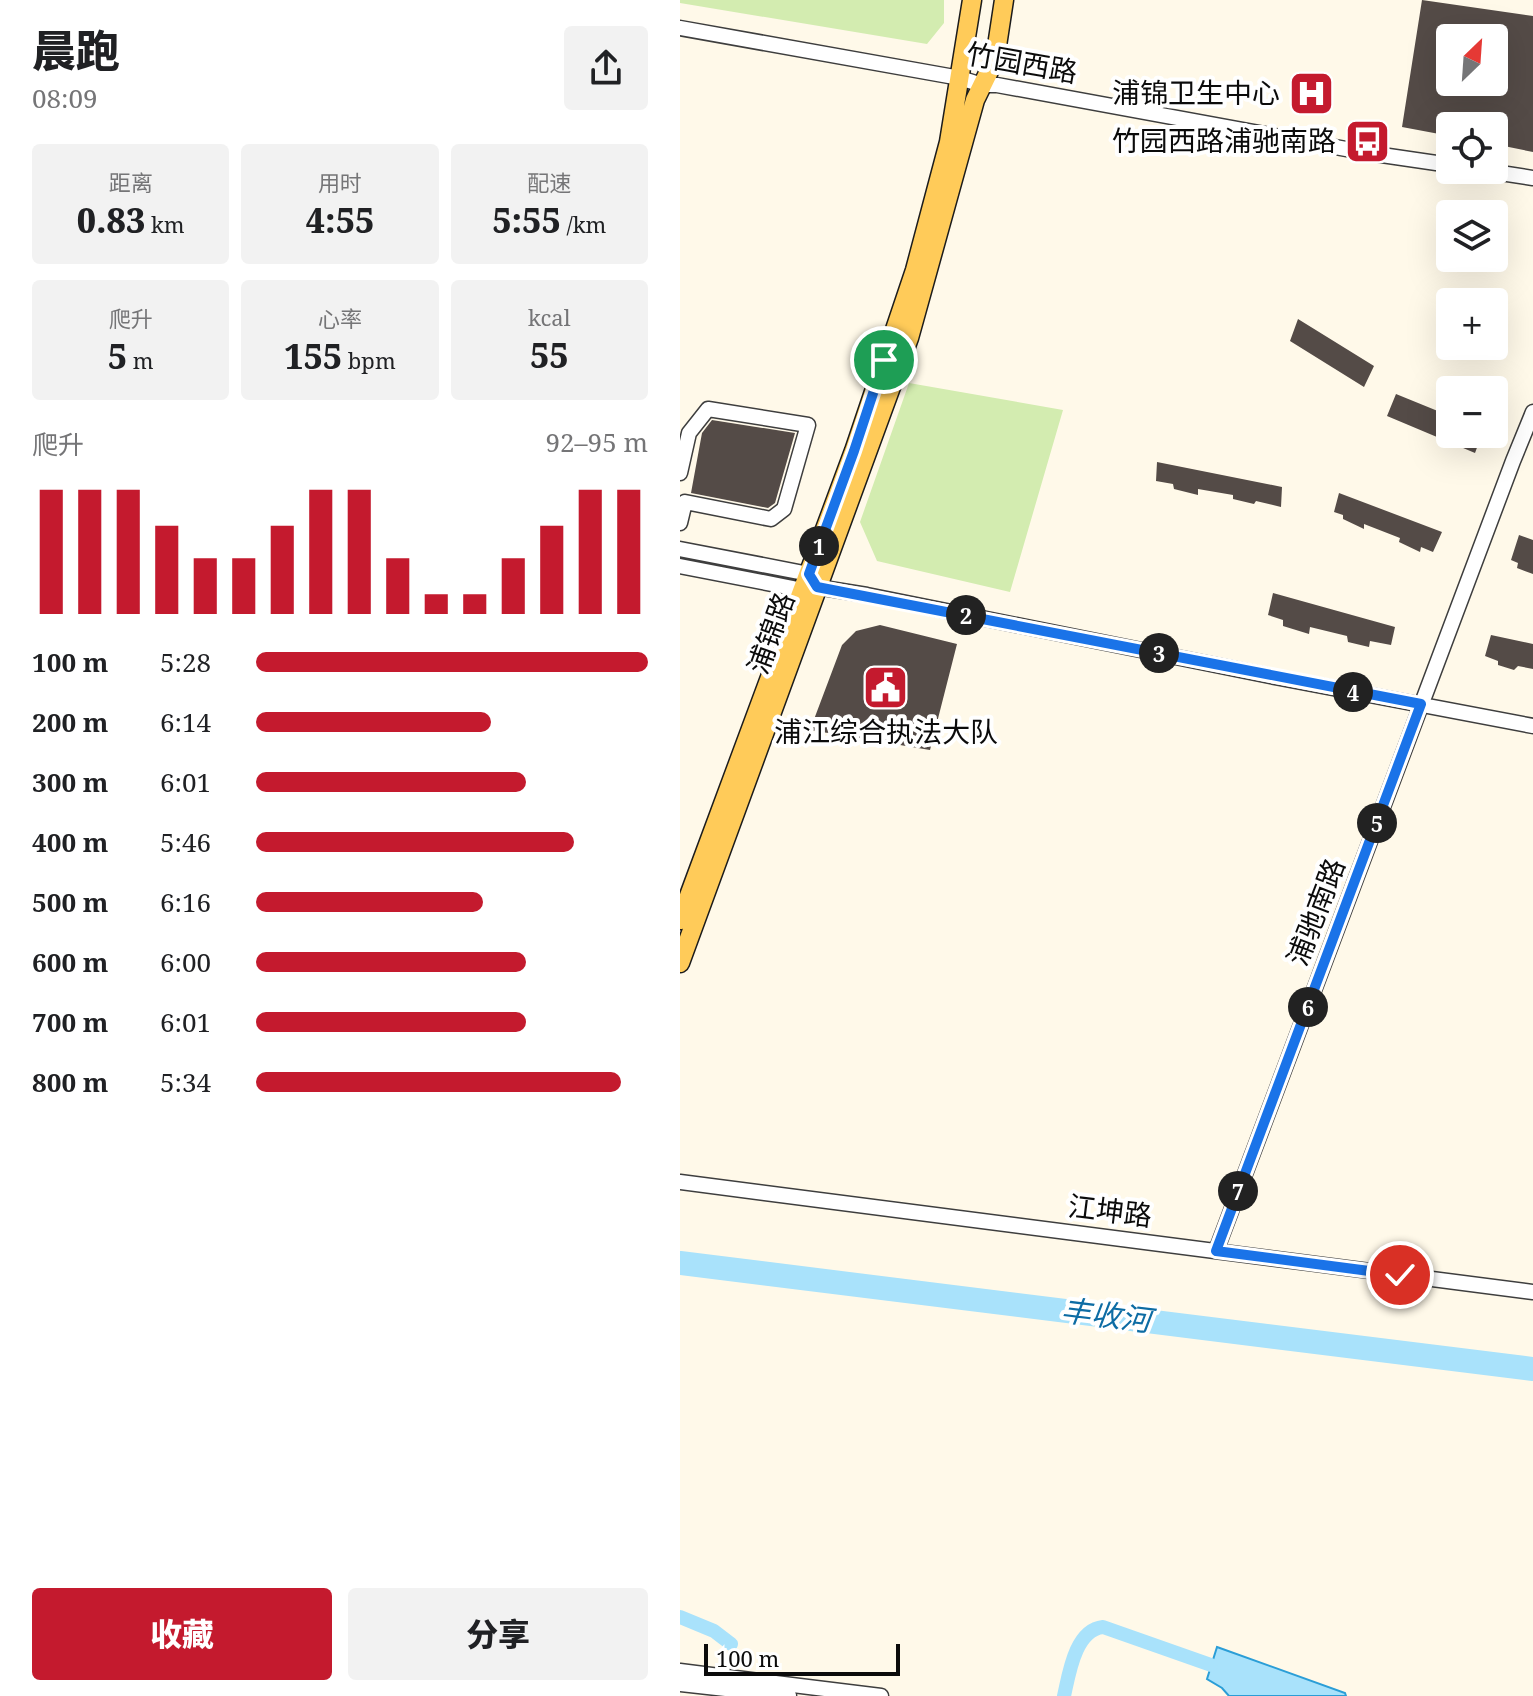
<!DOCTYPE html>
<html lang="zh">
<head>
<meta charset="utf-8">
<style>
	body { margin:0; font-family:"Noto Serif","Noto Sans SC",serif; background:#f2f2f2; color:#202124; height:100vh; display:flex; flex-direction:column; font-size:30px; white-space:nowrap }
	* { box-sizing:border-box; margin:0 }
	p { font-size:26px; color:#757577 }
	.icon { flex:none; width:44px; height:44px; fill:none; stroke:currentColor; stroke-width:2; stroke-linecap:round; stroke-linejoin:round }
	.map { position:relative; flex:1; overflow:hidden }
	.drawer { display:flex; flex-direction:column; background:#fff; width:680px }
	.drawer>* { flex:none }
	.needle { width:52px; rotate:25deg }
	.fabs { position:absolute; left:756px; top:24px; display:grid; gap:16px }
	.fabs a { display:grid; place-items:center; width:72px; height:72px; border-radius:8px; background:#fff; box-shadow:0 8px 32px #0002; font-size:40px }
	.scale { position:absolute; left:24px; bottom:20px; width:196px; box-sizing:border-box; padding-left:8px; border:4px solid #0b0b0b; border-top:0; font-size:22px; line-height:28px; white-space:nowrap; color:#0b0b0b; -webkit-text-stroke:6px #fff; paint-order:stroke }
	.pin { position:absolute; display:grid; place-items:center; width:68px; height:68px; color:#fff; margin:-34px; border:4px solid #fff; border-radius:50%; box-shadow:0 2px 8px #0007 }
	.km { position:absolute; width:40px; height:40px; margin:-20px; border-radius:50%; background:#222; color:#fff; font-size:22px; line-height:40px; text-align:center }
	.round { display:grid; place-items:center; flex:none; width:84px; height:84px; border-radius:8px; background:#f2f2f2 }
	.head { display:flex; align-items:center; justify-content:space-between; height:136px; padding:0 32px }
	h1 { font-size:44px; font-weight:800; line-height:60px }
	.stats { display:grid; grid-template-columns:repeat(3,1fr); gap:12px; height:136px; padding:8px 32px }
	.stats div { display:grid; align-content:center; border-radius:8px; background:#f2f2f2; text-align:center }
	.stats b { font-size:34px; font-weight:800 }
	.stats small { font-size:22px; font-weight:400 }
	.stats p { font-size:22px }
	.chart { height:224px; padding:16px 32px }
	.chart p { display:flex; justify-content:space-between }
	.chart svg { width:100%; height:144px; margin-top:8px; stroke:#c41a2e; stroke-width:6 }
	.primary-button { display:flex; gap:16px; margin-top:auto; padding:16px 32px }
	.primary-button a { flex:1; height:92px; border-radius:8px; background:#c41a2e; color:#fff; font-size:32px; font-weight:800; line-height:92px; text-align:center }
	.primary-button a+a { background:#f2f2f2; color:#202124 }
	ul { padding:0 32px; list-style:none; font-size:26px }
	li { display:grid; grid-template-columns:128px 96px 1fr; align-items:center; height:60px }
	li i { height:20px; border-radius:10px; background:#c41a2e }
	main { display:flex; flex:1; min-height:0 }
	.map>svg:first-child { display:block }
</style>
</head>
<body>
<main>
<section class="drawer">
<div class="head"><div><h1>晨跑</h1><p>08:09</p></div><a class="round"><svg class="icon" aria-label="share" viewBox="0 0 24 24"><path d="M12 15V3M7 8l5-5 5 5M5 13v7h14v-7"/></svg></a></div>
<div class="stats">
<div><p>距离</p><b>0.83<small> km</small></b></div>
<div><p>用时</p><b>4:55</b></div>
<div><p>配速</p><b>5:55<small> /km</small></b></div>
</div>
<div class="stats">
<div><p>爬升</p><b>5<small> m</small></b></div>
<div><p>心率</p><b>155<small> bpm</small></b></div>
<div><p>kcal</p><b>55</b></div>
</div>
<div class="chart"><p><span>爬升</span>92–95 m</p>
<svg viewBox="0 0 160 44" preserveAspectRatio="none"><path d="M5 44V6M15 44V6M25 44V6M35 44V17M45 44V27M55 44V27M65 44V17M75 44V6M85 44V6M95 44V27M105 44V38M115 44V38M125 44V27M135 44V17M145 44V6M155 44V6"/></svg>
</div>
<ul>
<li><b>100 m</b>5:28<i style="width:100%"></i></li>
<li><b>200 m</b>6:14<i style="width:60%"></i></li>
<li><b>300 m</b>6:01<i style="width:69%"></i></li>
<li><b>400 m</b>5:46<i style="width:81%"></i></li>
<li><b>500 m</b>6:16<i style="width:58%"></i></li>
<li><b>600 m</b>6:00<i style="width:69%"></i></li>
<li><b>700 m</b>6:01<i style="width:69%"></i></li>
<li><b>800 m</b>5:34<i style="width:93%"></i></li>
</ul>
<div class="primary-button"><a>收藏</a><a>分享</a></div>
</section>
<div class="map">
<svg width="853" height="1696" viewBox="0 0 853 1696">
	<rect width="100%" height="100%" fill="#fff9e9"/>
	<path fill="#d3ecb0" d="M0,0H264V23L247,44L0,3Z
		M229,383L383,410L330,592L197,561L180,522Z"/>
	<path fill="#a9e2fb" stroke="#2b9ed7" stroke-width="2" d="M537,1647L665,1693L666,1696H549L542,1688L527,1679Z"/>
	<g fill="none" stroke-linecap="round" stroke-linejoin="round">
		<path stroke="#a9e2fb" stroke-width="14" d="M0,1617L34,1631L51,1644
			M384,1696C389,1674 395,1630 423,1627L531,1665"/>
		<path stroke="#a9e2fb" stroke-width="24" d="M0,1263L853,1369"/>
	</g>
	<path fill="#544b47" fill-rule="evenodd" d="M742,0L853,16V152L814,144V126H770V136L722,127ZM770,38H814V82H770Z
		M618,319L694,366L684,387L610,341Z
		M716,394L770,416V434H802L795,453L707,416Z
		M32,420L115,433L95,503L88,508L11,493L22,433Z
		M477,462L602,487L601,507L576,501L574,504L553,499V495L518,489V495L494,489L493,484L476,481Z
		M659,493L762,532L753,552L741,547L740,552L719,542L720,538L684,524V529L663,519V515L654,512Z
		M839,535L853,540V574L837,568L838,563L831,560Z
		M593,593L715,627L711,645L690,641L689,647L668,642L667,636L630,627L629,634L603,626V620L588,615Z
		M200,625L277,644L250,750L130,730L162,645L176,631Z
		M811,635L853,644V669L838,666L834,670L818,665V661L805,656Z"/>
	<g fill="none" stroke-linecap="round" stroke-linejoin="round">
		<defs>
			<path id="minor" d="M0,28L280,78L302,85H317L688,153L770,165
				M801,170L853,178
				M0,473L9,433L28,409L128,425L104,509L91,519L5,502L0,523
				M0,549L129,574L133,580
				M0,566L123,590L137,587L187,595L600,678L853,726
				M0,1182L853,1292
				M536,1251L833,461L853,412
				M0,1671L201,1696
				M0,1684L109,1696"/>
			<path id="major" d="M0,920L174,451L235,270L269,142L292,0
				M0,963L229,338L295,100L315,59L324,0"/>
		</defs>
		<use href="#minor" stroke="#3e3e3e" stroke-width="17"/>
		<use href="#major" stroke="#1c1c1c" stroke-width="21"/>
		<use href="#minor" stroke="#fff" stroke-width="14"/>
		<use href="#major" stroke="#ffcb59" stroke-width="18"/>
	</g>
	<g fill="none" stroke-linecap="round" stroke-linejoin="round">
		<defs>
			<path id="route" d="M204,360L174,451L129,574L137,587L741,704L536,1251L720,1275"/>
		</defs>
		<use href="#route" stroke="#fff" stroke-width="16"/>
		<use href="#route" stroke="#1a73e8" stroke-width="10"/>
	</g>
	<defs>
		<symbol id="hospital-square" viewBox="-11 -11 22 22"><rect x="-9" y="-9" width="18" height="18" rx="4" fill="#c41a2e" stroke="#fff"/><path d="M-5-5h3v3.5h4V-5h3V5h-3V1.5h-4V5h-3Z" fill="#fff"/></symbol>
		<symbol id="bus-square" viewBox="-11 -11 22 22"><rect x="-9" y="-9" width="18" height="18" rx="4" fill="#c41a2e" stroke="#fff"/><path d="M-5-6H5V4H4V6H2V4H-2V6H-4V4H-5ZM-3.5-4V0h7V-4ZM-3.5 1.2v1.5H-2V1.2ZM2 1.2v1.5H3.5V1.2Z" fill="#fff"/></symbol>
		<symbol id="civic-square" viewBox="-11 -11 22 22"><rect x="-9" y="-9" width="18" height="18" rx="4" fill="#c41a2e" stroke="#fff"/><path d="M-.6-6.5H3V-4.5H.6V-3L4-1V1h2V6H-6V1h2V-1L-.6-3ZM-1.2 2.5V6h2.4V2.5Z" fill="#fff"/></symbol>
	</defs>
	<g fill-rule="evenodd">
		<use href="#hospital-square" x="606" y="68" width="51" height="51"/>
		<use href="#bus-square" x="662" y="116" width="51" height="51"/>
		<use href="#civic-square" x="180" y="662" width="51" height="51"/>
	</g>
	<g text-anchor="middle" stroke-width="8" stroke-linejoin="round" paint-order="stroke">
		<g font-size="28" fill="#0b0b0b" stroke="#fff">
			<text transform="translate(342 63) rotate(10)" y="10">竹园西路</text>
			<text transform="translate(91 633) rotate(-70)" y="10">浦锦路</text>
			<text transform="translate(636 912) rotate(-69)" y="10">浦驰南路</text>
			<text transform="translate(430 1211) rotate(7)" y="10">江坤路</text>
		</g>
		<g font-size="28" fill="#0b0b0b" stroke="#fff" text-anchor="end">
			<text x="600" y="103">浦锦卫生中心</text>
			<text x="656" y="151">竹园西路浦驰南路</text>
			<text x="206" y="742" text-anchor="middle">浦江综合执法大队</text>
		</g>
		<g font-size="30" font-style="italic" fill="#0d6ca4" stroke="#fff">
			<text transform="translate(426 1316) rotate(7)" y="10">丰收河</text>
		</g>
	</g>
</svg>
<div class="fabs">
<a><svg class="needle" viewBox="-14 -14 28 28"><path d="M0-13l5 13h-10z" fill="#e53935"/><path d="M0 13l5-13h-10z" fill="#757577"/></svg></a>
<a><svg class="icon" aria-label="locate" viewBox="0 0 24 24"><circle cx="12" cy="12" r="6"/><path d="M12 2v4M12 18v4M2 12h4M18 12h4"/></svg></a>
<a><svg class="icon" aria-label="layers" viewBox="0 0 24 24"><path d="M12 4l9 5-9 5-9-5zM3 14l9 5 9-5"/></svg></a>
<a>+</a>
<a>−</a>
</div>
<div class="scale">100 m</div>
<div class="pin" style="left:204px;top:360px;background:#1e9e55"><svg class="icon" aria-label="arrive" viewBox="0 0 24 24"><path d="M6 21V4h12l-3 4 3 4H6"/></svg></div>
<div class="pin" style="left:720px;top:1275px;background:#d93025"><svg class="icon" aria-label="check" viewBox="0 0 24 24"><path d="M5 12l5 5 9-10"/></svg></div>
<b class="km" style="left:139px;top:546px">1</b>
<b class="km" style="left:286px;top:615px">2</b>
<b class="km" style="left:479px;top:653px">3</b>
<b class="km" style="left:673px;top:692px">4</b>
<b class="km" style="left:697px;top:823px">5</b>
<b class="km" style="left:628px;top:1007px">6</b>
<b class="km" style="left:558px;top:1191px">7</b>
</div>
</main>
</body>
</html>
